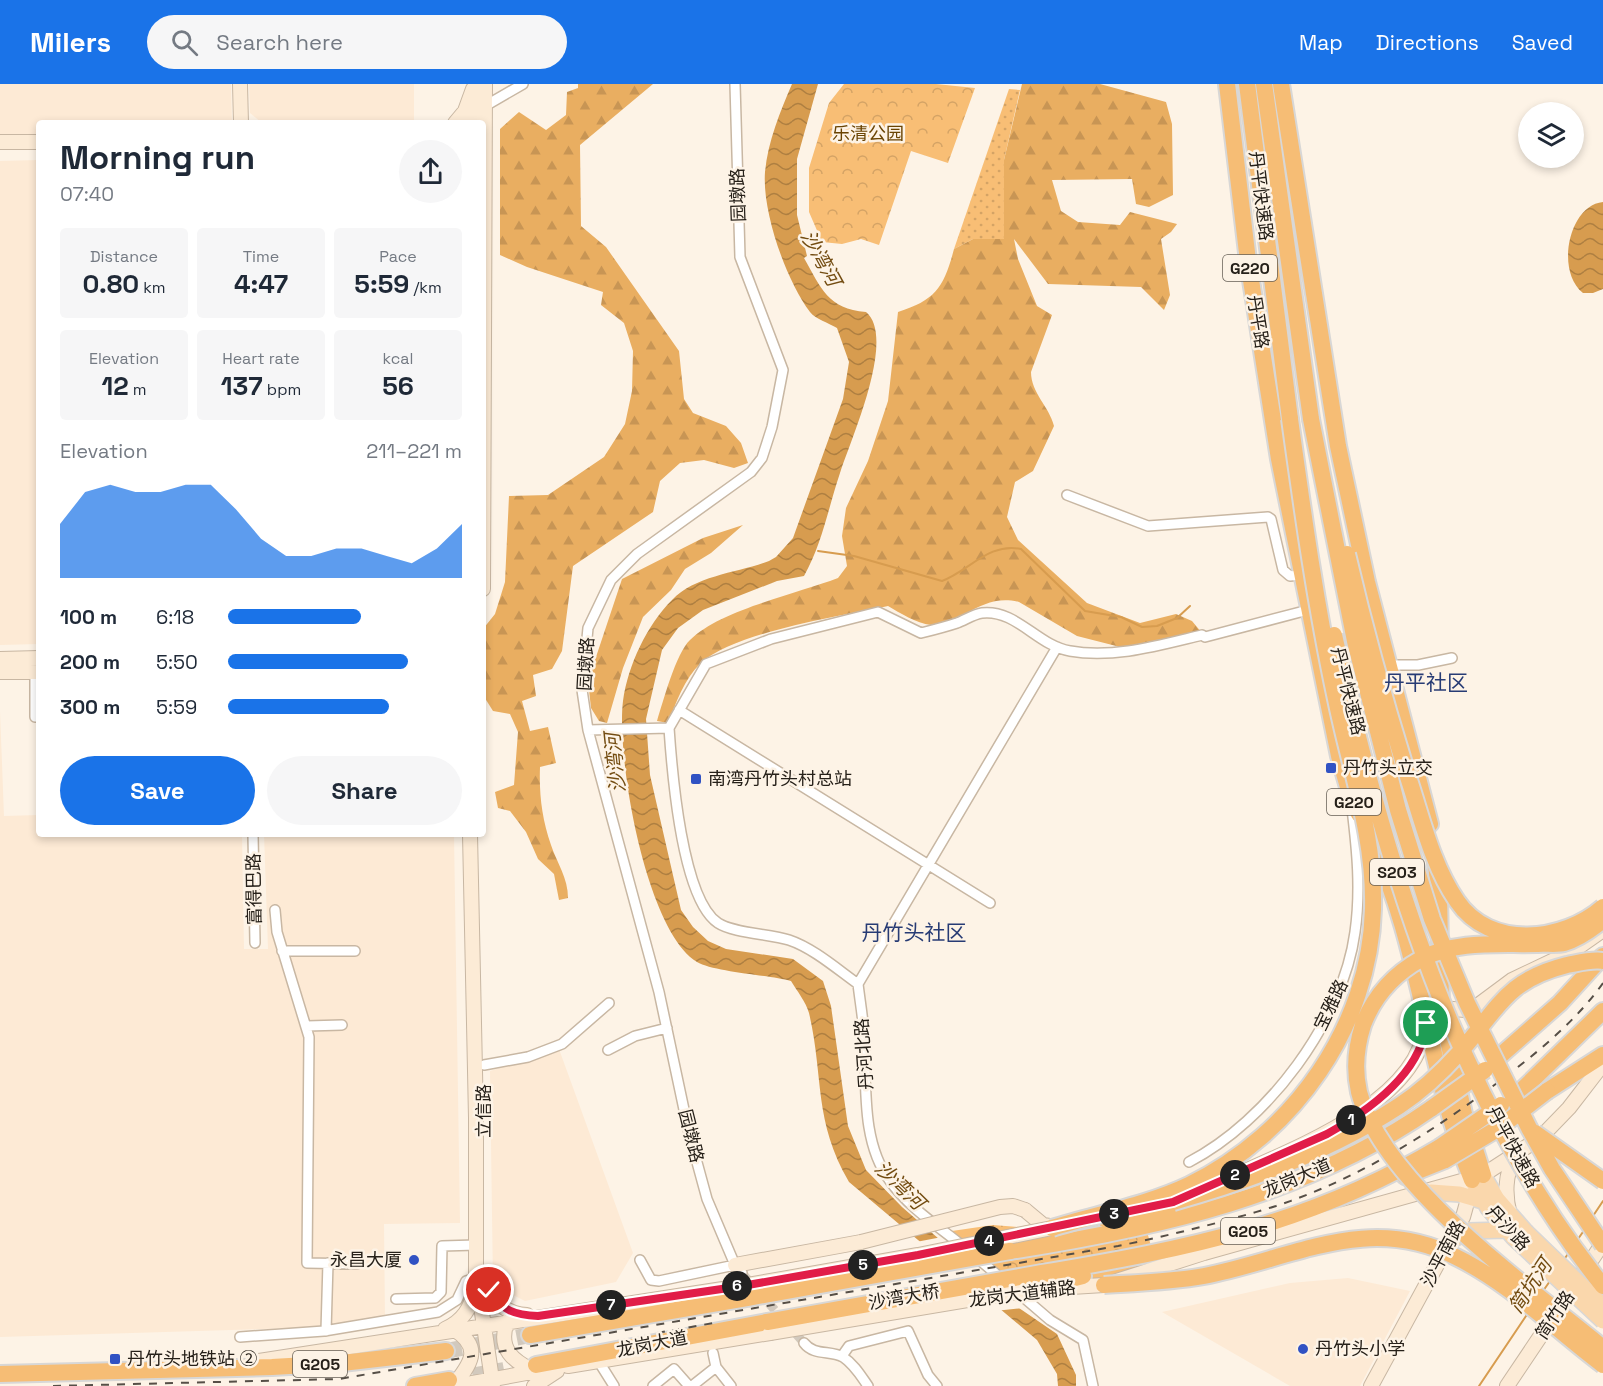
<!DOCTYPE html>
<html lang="en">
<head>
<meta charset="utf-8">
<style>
	body { margin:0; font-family:"Space Grotesk","Noto Sans SC",sans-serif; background:#f6f6f7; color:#1f2937; height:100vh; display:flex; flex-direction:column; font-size:22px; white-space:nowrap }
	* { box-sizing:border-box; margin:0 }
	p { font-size:20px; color:#747a83 }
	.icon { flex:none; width:33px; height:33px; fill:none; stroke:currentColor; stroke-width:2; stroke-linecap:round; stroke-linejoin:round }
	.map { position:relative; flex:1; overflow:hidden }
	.side { position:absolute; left:36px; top:36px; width:450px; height:717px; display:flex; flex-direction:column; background:#fff; border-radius:6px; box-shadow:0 3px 9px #0003 }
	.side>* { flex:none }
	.tools { position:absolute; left:1518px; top:18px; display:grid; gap:12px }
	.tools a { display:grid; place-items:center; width:66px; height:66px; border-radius:50%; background:#fff; box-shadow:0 3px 9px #0003; font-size:30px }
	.pin { position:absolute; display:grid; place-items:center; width:51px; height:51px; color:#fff; margin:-26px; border:3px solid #fff; border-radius:50%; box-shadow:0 2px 6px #0007 }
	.km { position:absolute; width:30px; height:30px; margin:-15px; border-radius:50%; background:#222; color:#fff; font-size:16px; line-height:30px; text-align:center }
	.round { display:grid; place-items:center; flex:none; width:63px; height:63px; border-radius:32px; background:#f6f6f7 }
	.head { display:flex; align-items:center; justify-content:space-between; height:102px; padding:0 24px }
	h1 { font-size:33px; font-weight:700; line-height:45px }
	.stats { display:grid; grid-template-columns:repeat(3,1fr); gap:9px; height:102px; padding:6px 24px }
	.stats div { display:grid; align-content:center; border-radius:6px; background:#f6f6f7; text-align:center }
	.stats b { font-size:26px; font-weight:700 }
	.stats small { font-size:16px; font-weight:400 }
	.stats p { font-size:16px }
	.chart { height:168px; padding:12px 24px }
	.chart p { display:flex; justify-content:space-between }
	.chart svg { width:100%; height:108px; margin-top:6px; fill:#1a73e8; opacity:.7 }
	.cta { display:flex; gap:12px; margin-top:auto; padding:12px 24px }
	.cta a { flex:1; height:69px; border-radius:36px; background:#1a73e8; color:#fff; font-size:24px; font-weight:700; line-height:69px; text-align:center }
	.cta a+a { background:#f6f6f7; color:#1f2937 }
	ul { padding:0 24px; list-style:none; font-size:20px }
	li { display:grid; grid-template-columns:96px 72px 1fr; align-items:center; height:45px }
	li i { height:15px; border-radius:8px; background:#1a73e8 }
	header { display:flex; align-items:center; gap:36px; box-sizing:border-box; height:84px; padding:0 30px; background:#1a73e8; color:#fff }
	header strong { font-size:28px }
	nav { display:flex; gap:33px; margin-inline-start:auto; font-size:21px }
	.search { width:420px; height:54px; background:#f6f6f7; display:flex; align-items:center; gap:15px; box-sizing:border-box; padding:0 21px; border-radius:33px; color:#747a83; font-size:22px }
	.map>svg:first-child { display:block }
</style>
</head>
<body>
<header>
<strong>Milers</strong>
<div class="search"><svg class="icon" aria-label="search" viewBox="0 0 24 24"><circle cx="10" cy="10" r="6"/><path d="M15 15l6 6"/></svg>Search here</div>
<nav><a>Map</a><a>Directions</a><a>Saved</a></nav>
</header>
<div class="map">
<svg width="1603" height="1302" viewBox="0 0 1603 1302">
	<defs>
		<pattern id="grass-dots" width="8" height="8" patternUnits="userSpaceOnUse" patternTransform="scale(1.5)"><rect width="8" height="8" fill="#f8be75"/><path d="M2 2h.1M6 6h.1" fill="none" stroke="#d4a365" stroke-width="1.8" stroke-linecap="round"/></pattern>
		<pattern id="forest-firs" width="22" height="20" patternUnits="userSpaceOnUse" patternTransform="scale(1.5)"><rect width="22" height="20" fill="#e9ae61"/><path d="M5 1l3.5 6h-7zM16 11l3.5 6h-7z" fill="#c89554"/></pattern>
		<pattern id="park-crowns" width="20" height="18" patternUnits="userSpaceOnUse" patternTransform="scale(1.5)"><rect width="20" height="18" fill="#f8be75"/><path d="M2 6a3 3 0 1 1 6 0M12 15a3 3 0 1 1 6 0" fill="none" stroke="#d4a365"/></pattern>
		<pattern id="water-waves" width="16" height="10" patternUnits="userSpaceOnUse" patternTransform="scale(1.5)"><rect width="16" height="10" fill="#d79c4f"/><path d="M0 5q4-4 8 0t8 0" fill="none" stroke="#ae7f41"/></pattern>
	</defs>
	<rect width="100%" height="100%" fill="#fdf3e6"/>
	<path fill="#fdead5" d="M0,0H231L232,39H39V51L0,52Z
		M249,0H414V39H262L250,29Z
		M39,76V560L0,561V77Z
		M0,627L4,732L39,731V750H242L244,865H268L264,750H454L460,1139L384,1140L385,1235L299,1244L0,1253Z
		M559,965L633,1169L616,1198L525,1217L493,1201L490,987Z
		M1348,1194L1410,1207L1360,1302H1290L1162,1228L1290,1199Z"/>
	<path fill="url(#grass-dots)" d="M1009,5L1020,6L1004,76V155H973L954,165Z"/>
	<path fill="url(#forest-firs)" d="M578,0H653L580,61L581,142L606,163L679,267L684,315L693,329L726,342L741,359L748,379L734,384L704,376L680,379L660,397L653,428L573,482L562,567L552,585L533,591L536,612L522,617L530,647L548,643L556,679L540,683C539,711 542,735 551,761C557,779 568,794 568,814L559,816L554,790L538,775L526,748L510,727L498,724L495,708L514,701L518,648L510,630L493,627L483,611V545L495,530L505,498L509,412L548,411L604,373L625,340L632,307L633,267L624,239L601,221L603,208L527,183L500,171V45L519,28L546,46L566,31L567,8L578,4Z
		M1022,0H1100L1166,18L1172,40L1173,111L1149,123L1136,120L1132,95L1052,96L1061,127L1078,138L1120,141L1130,128L1177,140L1171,148L1161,155L1170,211L1164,226L1141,203L1048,200L1014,155L1018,175L1037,222L1052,231L1031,288C1031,309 1049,322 1054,342L1033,387L1015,398L1007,433L1018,456L1087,519L1140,539L1176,530L1192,537L1202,549L1128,565L1077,552L1019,518C980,508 961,543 931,541C916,539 900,529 888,522C841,532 735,548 701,579C684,595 676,619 668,639L657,637C663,618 676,569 690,556C720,526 796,510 838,494L847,482L842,452L846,424L868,377L888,317L898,228C936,216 944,203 954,165L973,155H1004V76Z
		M743,441L711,469L685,485L671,506L643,533L623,584L607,639L599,637L591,624L588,597L622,495L703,454Z"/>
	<path fill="url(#park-crowns)" d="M844,0H936L975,4L948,79L911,67L879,161L861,155L842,160L822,158L809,128V84L829,19Z
		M1138,1115L1161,1198L1005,1219L986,1185L945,1148L993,1141L1019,1143Z"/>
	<path fill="url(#water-waves)" d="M792,0H818L797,75V131L807,172L804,174C821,204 828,225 866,228C897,254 850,357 840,389C828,425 822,460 804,492L777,497L703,526L678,544L662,566L646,635L650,691L681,826L693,843L708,857L726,865L793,875L823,897L831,922L848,1042L866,1086L902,1123L1019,1224L1057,1250L1076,1291V1302H1058L1057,1290L1037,1256L849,1098C813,1036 824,993 809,929C806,918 797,907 791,897C769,891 714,888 697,878C646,847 616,674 623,617C628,581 647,541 672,516C696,491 738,489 769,477L776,473L793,454L843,315L849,278L837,244C829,239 815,235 810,228C786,196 762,128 765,88C768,57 780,28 792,0Z
		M1603,118V205L1593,209H1583C1555,187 1569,121 1603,118Z"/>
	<path fill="#fdf3e6" d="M942,1153L1021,1222L1024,1224L995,1227L916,1158Z"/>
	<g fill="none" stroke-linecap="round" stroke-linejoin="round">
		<path stroke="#d79c4f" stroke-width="2" d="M818,467L854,472L942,497C969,487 989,458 1021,465L1085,527L1121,533L1142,543L1157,542L1177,534L1190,522
			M1593,1132L1603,1117
			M1578,1155L1585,1145
			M1563,1177L1570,1167
			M1543,1207L1550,1197
			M1479,1302L1528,1229"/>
		<path stroke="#d2c9bd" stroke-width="9" stroke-dasharray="9 4.5" stroke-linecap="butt" d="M742,1189L804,1259"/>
		<path stroke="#d2c9bd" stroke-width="16" stroke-dasharray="16 8" stroke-linecap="butt" d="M446,1267L530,1251
			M449,1296L504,1286"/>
		<defs>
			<path id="street" d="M735,0L740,173L783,286L772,343L762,374L751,388L637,470L611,496L588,544L582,606L588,646L659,908L689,1049L707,1115L735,1181L742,1189
				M485,22L523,0
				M1067,411L1148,442L1268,433L1271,435L1283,486L1290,492L1301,491
				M1389,581H1418L1452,574
				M35,588V633H39
				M679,626L990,819
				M669,644C672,688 682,815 718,839C733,849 770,850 789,856C813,864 837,885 858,900C860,917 863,934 864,950C867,998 860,1057 890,1097C909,1124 941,1144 965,1164
				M669,644L706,580L771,555L878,528L921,549C933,546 945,543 957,539C965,536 974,530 982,529C1016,525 1038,562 1070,567C1113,575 1160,561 1202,551L1205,553L1308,526
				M588,646L669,644
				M253,750L255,859
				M275,826L277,848L309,953L307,1179L357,1180
				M282,867H355
				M858,900L1057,563
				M307,942L342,941
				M608,966L635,952L667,944
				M484,981L528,973L562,960L609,919
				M1189,1078C1268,1037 1343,937 1355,848C1361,806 1357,766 1352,725
				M976,1173L1002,1195
				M640,1176L651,1196L659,1197L735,1181
				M1015,1206L1050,1236L1083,1256L1093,1302
				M396,1215L435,1214L441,1208L442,1162L476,1161
				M326,1247L328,1179
				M240,1253L324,1247L438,1228L457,1216L466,1197L476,1194
				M804,1259C814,1272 830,1266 843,1273C854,1280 861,1292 868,1302
				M713,1269L716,1283
				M842,1272L849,1262L908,1247L928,1291L937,1302
				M599,1278L614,1302
				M653,1302L674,1285L689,1302
				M692,1302L716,1283L731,1302"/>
			<path id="secondary" d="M240,0L241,39
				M455,39L465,27L473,5
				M473,39V14
				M0,58H39
				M483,505L485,0
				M0,575L39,574
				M0,588H39
				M470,750L476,1034V1189L493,1302
				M1441,924L1465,926L1477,922L1512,896L1573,867L1603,846
				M1227,1095C1288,1067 1420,1019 1425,941
				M1025,1126L1043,1141L1056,1143
				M1510,1131C1505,1113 1504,1089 1516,1073
				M735,1181L861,1158
				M484,1197C493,1216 504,1230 527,1231
				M1055,1204L1104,1201L1204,1169L1483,1091L1540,1054L1569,1024L1603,980
				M514,1237L506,1241C499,1265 512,1276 533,1287
				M445,1245C463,1237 471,1224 475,1205
				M259,1277L742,1202
				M568,1282L770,1249
				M453,1302C470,1281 483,1264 455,1246
				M456,1302L548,1285
				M534,1302L557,1287
				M1371,1302L1463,1133L1471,1104
				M1507,1302L1603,1159"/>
			<path id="primary" d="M1483,1091L1497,1115L1526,1148
				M1472,1096L1488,1124L1514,1154
				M1431,1108L1459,1110L1483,1117
				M1450,1157L1469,1147L1506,1146"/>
			<path id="highway" d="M1227,0L1248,177L1279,375L1339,672L1350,710L1359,730
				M1247,0L1290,335
				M1264,0L1311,335
				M1281,0L1338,362L1367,498L1430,740
				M1370,753C1421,861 1427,985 1472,1096
				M1436,780L1439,807L1441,924L1464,1030L1483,1091
				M1501,971L1560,919L1603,872
				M1522,1006L1603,927
				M1547,1007L1603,971
				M1405,1092L1445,1076
				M1105,1135L1189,1122
				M1010,1167C1158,1144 1307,1111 1432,1024
				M1042,1189C1187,1165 1311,1140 1440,1063
				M1028,1206L1083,1192
				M530,1251L747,1214
				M536,1281L767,1238
				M0,1290L272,1283L342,1279L446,1267
				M415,1302L449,1296"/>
		</defs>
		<use href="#street" stroke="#c8b7a3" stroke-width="12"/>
		<use href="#secondary" stroke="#c8b7a3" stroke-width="16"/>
		<use href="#primary" stroke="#d8d7d6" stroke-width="18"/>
		<use href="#highway" stroke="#d8d7d6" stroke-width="20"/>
		<use href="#street" stroke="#fff" stroke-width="9"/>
		<use href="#secondary" stroke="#fcebd6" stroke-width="14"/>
		<use href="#primary" stroke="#fad7ac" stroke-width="15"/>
		<use href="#highway" stroke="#f6bd75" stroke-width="16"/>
		<path stroke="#564f47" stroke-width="2" stroke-dasharray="8 8" stroke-linecap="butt" d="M657,1249L719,1238
			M53,1302L339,1295L1118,1162C1171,1151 1224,1138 1276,1122C1358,1095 1433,1048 1501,996C1537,969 1577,936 1603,899"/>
		<defs>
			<path id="secondary-bridge" d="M861,1158L1000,1123L1013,1122L1025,1126
				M742,1202L918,1171L1052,1144
				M770,1249L1028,1206"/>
			<path id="primary-bridge" d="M1526,1148L1603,1222
				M1514,1154L1603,1237"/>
			<path id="highway-bridge" d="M1311,335L1355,557L1398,726L1432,835L1467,919L1529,1044L1552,1085L1603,1161
				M1347,470C1365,547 1386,623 1410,699C1423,739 1433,782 1457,817C1490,866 1563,858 1603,823
				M1334,551C1384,778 1456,1018 1603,1202
				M1603,836C1592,845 1578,855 1564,859C1556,861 1545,859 1537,860C1498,861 1457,856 1421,875C1394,890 1374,912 1363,941C1356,963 1354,986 1359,1008C1383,1101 1530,1204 1603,1264
				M1432,1024L1485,986
				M1535,1049L1603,1097
				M1440,1063L1501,1021
				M1445,1076L1499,1044L1547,1007
				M1173,1118C1252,1096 1330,1067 1399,1022C1422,1007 1442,988 1460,968C1498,925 1506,896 1567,881C1578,879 1592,875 1603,877
				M1052,1144C1097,1130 1147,1121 1189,1101C1294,1050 1370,942 1373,825C1375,753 1350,684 1336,615C1316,522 1303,429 1290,335
				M1104,1201C1138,1199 1171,1198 1204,1192C1292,1175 1368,1128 1456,1173C1511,1200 1555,1245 1603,1281
				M747,1214L1010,1167
				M767,1238L1042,1189"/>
		</defs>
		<use href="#secondary-bridge" stroke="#c8b7a3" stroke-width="16" stroke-linecap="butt"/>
		<use href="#primary-bridge" stroke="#d8d7d6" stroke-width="18" stroke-linecap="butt"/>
		<use href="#highway-bridge" stroke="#d8d7d6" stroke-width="20" stroke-linecap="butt"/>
		<use href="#secondary-bridge" stroke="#fcebd6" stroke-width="14"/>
		<use href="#primary-bridge" stroke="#fad7ac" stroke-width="15"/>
		<use href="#highway-bridge" stroke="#f6bd75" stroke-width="16"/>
	</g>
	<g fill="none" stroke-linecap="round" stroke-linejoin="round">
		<defs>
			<path id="route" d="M489,1206C501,1227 516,1231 538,1232L742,1202L918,1171L1173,1118L1327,1050C1368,1027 1422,989 1426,939"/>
		</defs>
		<use href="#route" stroke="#fff" stroke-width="12"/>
		<use href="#route" stroke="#e11d48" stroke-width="8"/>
	</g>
	<g fill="#3152c3" stroke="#fdf3e6" stroke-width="2">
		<rect x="1325" y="678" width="12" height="12" rx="3"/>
		<rect x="690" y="689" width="12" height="12" rx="3"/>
		<circle cx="414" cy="1176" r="6"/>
		<circle cx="1303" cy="1265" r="6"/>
		<rect x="109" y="1269" width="12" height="12" rx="3"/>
	</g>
	<g text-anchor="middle" stroke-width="5" stroke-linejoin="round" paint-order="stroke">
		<g fill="#fdf3e6" stroke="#665f56" stroke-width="1.5">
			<rect x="1223" y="171" width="54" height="26" rx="4.5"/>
			<rect x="1327" y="705" width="54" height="26" rx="4.5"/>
			<rect x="1370" y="775" width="54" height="26" rx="4.5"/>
			<rect x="1221" y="1134" width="54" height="26" rx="4.5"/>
			<rect x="293" y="1267" width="54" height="26" rx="4.5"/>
		</g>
		<g font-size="16" font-weight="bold" fill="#262019">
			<text x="1250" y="190">G220</text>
			<text x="1354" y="724">G220</text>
			<text x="1397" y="794">S203</text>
			<text x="1248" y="1153">G205</text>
			<text x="320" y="1286">G205</text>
		</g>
		<g font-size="18" fill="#6a4403" stroke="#fdf3e6">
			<text x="868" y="56">乐清公园</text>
		</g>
		<g font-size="18" fill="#262019" stroke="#fdf3e6">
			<text transform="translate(738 111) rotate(-92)" y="6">园墩路</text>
			<text transform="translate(1261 112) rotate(83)" y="6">丹平快速路</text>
			<text transform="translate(1258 238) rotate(81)" y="6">丹平路</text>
			<text transform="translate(586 580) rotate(-87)" y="6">园墩路</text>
			<text transform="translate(1348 607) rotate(76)" y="6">丹平快速路</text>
			<text transform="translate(254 805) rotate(-91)" y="6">富得巴路</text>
			<text transform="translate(1331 921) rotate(-64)" y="6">宝雅路</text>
			<text transform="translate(864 970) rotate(-94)" y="6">丹河北路</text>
			<text transform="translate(484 1027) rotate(-90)" y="6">立信路</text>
			<text transform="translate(691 1052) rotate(76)" y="6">园墩路</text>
			<text transform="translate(1513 1063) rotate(61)" y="6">丹平快速路</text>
			<text transform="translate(1297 1094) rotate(-23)" y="6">龙岗大道</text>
			<text transform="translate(1508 1144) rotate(47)" y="6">丹沙路</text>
			<text transform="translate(1443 1170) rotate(-62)" y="6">沙平南路</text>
			<text transform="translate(1022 1210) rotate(-7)" y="6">龙岗大道辅路</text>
			<text transform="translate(904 1213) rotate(-10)" y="6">沙湾大桥</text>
			<text transform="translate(1555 1231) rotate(-56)" y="6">简竹路</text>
			<text transform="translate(652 1260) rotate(-11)" y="6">龙岗大道</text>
		</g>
		<g font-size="18" fill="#262019" stroke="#fdf3e6" text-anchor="start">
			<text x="1343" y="690">丹竹头立交</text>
			<text x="708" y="701">南湾丹竹头村总站</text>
			<text x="402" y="1182" text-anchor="end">永昌大厦</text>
			<text x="1315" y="1271">丹竹头小学</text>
			<text x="127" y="1281">丹竹头地铁站 ②</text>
		</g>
		<g font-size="20" font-style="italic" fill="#734c11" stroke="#fdf3e6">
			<text transform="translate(821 174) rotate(61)" y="7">沙湾河</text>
			<text transform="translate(615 679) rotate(-96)" y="7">沙湾河</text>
			<text transform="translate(900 1101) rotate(44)" y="7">沙湾河</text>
			<text transform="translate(1530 1202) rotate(-56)" y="7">简坑河</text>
		</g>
		<g font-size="21" fill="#273b74" stroke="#fdf3e6">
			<text x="1426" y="606">丹平社区</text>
			<text x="914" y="856">丹竹头社区</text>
		</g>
	</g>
</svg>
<div class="tools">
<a><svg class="icon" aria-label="layers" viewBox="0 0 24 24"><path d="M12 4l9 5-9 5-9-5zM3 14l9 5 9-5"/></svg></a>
</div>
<div class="pin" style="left:1426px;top:939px;background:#1e9e55"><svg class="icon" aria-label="arrive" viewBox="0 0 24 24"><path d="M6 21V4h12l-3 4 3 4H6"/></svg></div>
<div class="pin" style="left:489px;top:1206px;background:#d93025"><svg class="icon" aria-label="check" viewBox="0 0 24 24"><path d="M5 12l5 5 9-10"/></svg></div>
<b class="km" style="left:1351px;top:1036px">1</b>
<b class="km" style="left:1235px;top:1091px">2</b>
<b class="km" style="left:1114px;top:1130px">3</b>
<b class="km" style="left:989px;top:1157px">4</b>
<b class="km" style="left:863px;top:1181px">5</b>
<b class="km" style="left:737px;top:1202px">6</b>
<b class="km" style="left:611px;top:1221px">7</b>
<section class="side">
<div class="head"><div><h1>Morning run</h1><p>07:40</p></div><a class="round"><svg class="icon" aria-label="share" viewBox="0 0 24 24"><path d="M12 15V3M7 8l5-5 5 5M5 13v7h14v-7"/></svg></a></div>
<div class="stats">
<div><p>Distance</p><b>0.80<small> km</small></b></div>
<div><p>Time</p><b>4:47</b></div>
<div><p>Pace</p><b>5:59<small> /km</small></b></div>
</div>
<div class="stats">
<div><p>Elevation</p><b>12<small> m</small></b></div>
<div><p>Heart rate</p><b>137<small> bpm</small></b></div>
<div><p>kcal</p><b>56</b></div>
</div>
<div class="chart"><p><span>Elevation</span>211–221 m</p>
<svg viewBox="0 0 160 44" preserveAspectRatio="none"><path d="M0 44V22L10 9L20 6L30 9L40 9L50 6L60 6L70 16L80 28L90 35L100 35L110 32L120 32L130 35L140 38L150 32L160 22V44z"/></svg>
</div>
<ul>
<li><b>100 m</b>6:18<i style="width:57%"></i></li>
<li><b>200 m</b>5:50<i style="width:77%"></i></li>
<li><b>300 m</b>5:59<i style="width:69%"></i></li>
</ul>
<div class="cta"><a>Save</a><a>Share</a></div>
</section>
</div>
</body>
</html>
